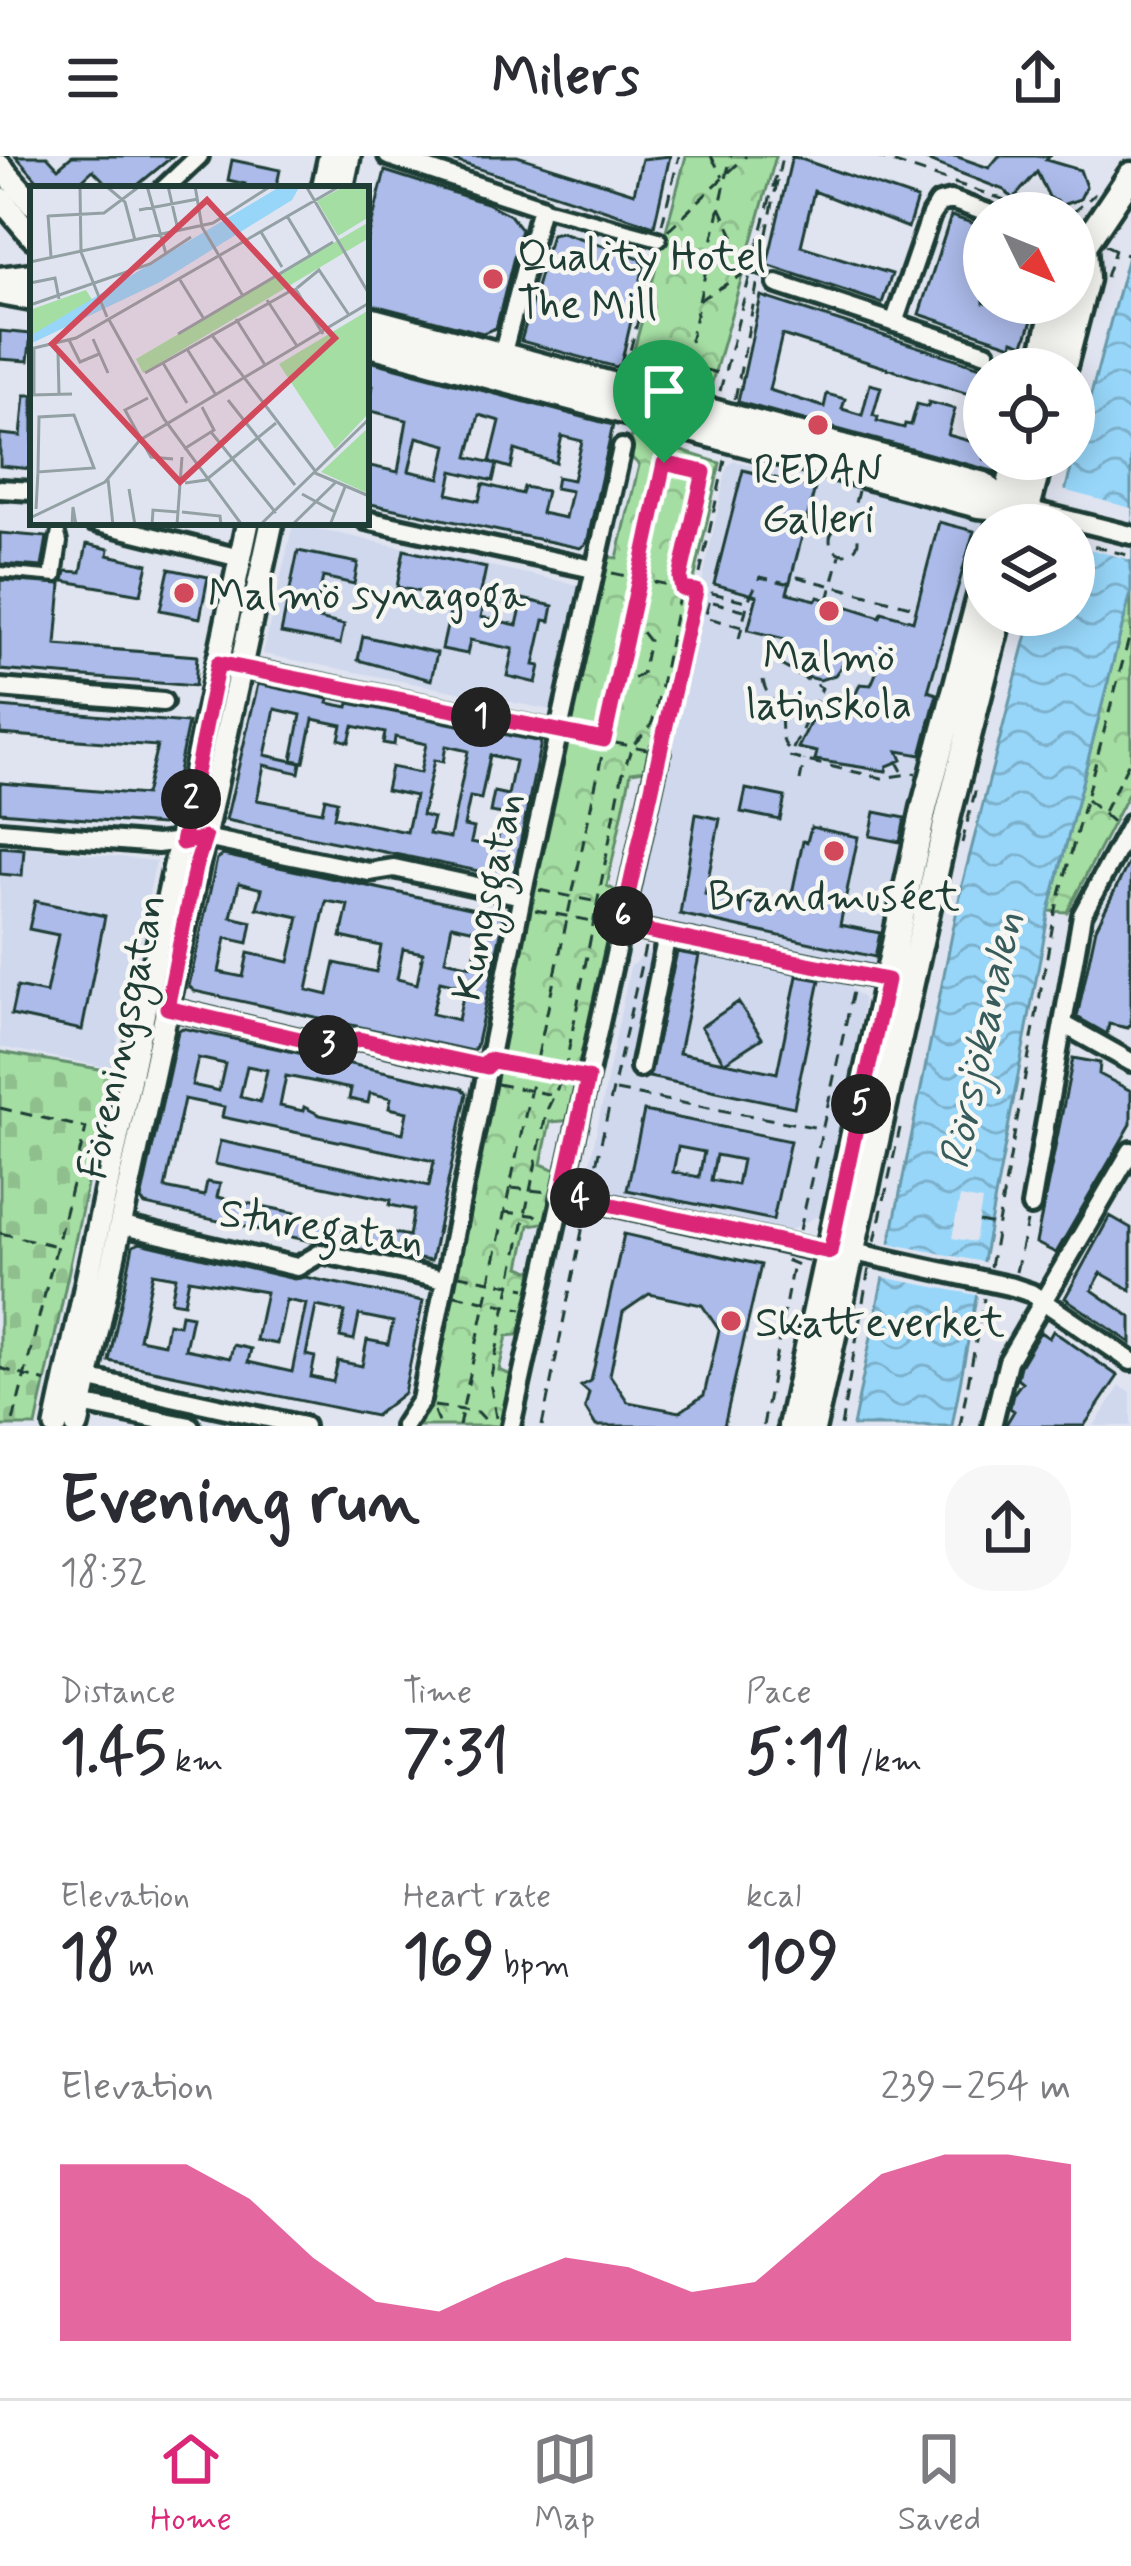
<!DOCTYPE html>
<html lang="en">
<head>
<meta charset="utf-8">
<style>
	body { margin:0; font-family:Mynerve,sans-serif; background:#f7f7f7; color:#2b2b33; height:100vh; display:flex; flex-direction:column; font-size:45px; white-space:nowrap }
	* { box-sizing:border-box; margin:0 }
	p { font-size:39px; color:#7c7c81 }
	.icon { flex:none; width:66px; height:66px; fill:none; stroke:currentColor; stroke-width:2; stroke-linecap:round; stroke-linejoin:round }
	.map { position:relative; height:1270px; overflow:hidden }
	.panel { display:flex; flex-direction:column; background:#fff; flex:1 }
	.panel>* { flex:none }
	.needle { width:78px; rotate:133deg }
	.fabs { position:absolute; left:963px; top:36px; display:grid; gap:24px }
	.fabs a { display:grid; place-items:center; width:132px; height:132px; border-radius:50%; background:#fff; box-shadow:0 6px 30px #0003; font-size:60px }
	.pin { position:absolute; display:grid; place-items:center; width:102px; height:102px; color:#fff; margin:-123px -51px; border-radius:50% 50% 50% 0; rotate:-45deg; box-shadow:0 0 12px #0007 }
	.pin .icon { rotate:45deg }
	.km { position:absolute; width:60px; height:60px; margin:-30px; border-radius:50%; background:#222; color:#fff; font-size:33px; line-height:60px; text-align:center }
	.round { display:grid; place-items:center; flex:none; width:126px; height:126px; border-radius:48px; background:#f7f7f7 }
	.summary { display:flex; align-items:center; justify-content:space-between; height:204px; padding:0 60px }
	h1 { font-size:66px; font-weight:700; line-height:90px }
	.stats { display:grid; grid-template-columns:repeat(3,1fr); gap:18px; height:204px; padding:12px 60px }
	.stats div { display:grid; align-content:center }
	.stats b { font-size:60px; font-weight:700 }
	.stats small { font-size:33px; font-weight:400 }
	.stats p { font-size:33px }
	.chart { height:336px; padding:24px 60px }
	.chart p { display:flex; justify-content:space-between }
	.chart svg { width:100%; height:216px; margin-top:12px; fill:#db2777; opacity:.7 }
	header { display:flex; justify-content:space-between; align-items:center; height:156px; padding:0 60px; background:#fff; font-size:54px; font-weight:700 }
	.menu { display:flex; justify-content:space-around; align-items:center; height:168px; border-top:3px solid #e1e1e2; background:#fff; font-size:33px; color:#7c7c81 }
	.menu a { display:grid; justify-items:center; gap:6px }
	.menu .selected { color:#db2777 }
	.map>svg:first-child { display:block }
</style>
</head>
<body>
<header><svg class="icon" aria-label="menu" viewBox="0 0 24 24"><path d="M4 6h16M4 12h16M4 18h16"/></svg>Milers<svg class="icon" aria-label="share" viewBox="0 0 24 24"><path d="M12 15V3M7 8l5-5 5 5M5 13v7h14v-7"/></svg></header>
<div class="map">
<svg width="1131" height="1270" viewBox="0 0 1131 1270">
	<defs>
		<pattern id="cemetery-stones" width="16" height="16" patternUnits="userSpaceOnUse" patternTransform="scale(3)"><rect width="16" height="16" fill="#a5dea3"/><path d="M2 7V4a2 2 0 0 1 4 0v3zM10 15v-3a2 2 0 0 1 4 0v3z" fill="#8ebf8d"/></pattern>
		<pattern id="park-crowns" width="20" height="18" patternUnits="userSpaceOnUse" patternTransform="scale(3)"><rect width="20" height="18" fill="#a5dea3"/><path d="M2 6a3 3 0 1 1 6 0M12 15a3 3 0 1 1 6 0" fill="none" stroke="#8ebf8d"/></pattern>
		<pattern id="water-waves" width="16" height="10" patternUnits="userSpaceOnUse" patternTransform="scale(3)"><rect width="16" height="10" fill="#97d6f9"/><path d="M0 5q4-4 8 0t8 0" fill="none" stroke="#7bafca"/></pattern>
	</defs>
	<rect width="100%" height="100%" fill="#e0e4f0"/>
	<filter id="ink" filterUnits="userSpaceOnUse"><feTurbulence type="fractalNoise" baseFrequency=".00833" numOctaves="2"/><feDisplacementMap in="SourceGraphic" scale="24" xChannelSelector="R" yChannelSelector="G"/><feConvolveMatrix kernelMatrix="1 2 1 2 8 2 1 2 1" color-interpolation-filters="sRGB"/></filter>
	<g filter="url(#ink)">
		<path fill="#d0d8ee" d="M734,305L981,361L984,371V402L889,793L874,816L640,769L633,747L727,311Z
			M293,368L579,429L551,554L263,498Z
			M0,688L156,705L112,912L0,891Z
			M658,787L840,824L864,843L829,1054L787,1076L610,1041L589,1012L630,811Z
			M1120,1230L1131,1237V1270H1094Z"/>
		<path fill="url(#cemetery-stones)" stroke="#628e6c" stroke-width="3" d="M0,896L111,915L36,1270H0Z"/>
		<path fill="url(#park-crowns)" stroke="#628e6c" stroke-width="3" d="M686,0H776L709,237L628,216Z
			M631,279L720,307L652,613L631,616L607,730L624,739L575,964L550,966L541,1008L563,1017L549,1066L529,1069L520,1111L536,1117L525,1178L507,1180L499,1214L516,1221L508,1270H408L607,401L617,402L639,309L632,302Z
			M1131,436V632L1067,756L1049,755Z"/>
		<path fill="url(#water-waves)" stroke="#6799aa" stroke-width="3" d="M1131,89V436L1049,755L952,1270H853L962,729L1032,459H1074V369H1056Z"/>
		<path fill="#e0e4f0" d="M1059,333L1131,352V404L1074,389V369H1050Z
			M960,1041L982,1045L975,1086L952,1082Z
			M883,1086L988,1107L982,1140L876,1120Z"/>
		<path fill="#acbbea" stroke="#1f3d34" stroke-width="3" fill-rule="evenodd" d="M16,0H47L58,12L72,0H173L133,33H112L93,14L72,33H45Z
			M440,0H517L634,37L642,3L670,0L654,70Z
			M792,0L917,43L908,72L814,35L801,90L892,118L882,147L767,109Z
			M916,0H955L989,12L999,0H1050L1046,4L1080,14L1086,31L1080,43L1062,49L1049,41L1037,16L1013,43L1004,34Z
			M232,4L280,14L276,33H244L245,28L228,24Z
			M385,15L486,47L510,59L521,73L496,172L483,177L366,147V91Z
			M951,60L984,71V147H1038L1024,188L1013,184L1012,189L919,158Z
			M561,76L640,102L644,110L621,208L616,211L521,185L551,78Z
			M761,140L984,212V243L782,179L769,234L824,251L827,238L845,243L842,253L862,259L870,228L881,231L873,259L878,261L877,265L904,272L905,268L911,269L917,248L928,251L929,246L955,253L948,279L984,289V303H1000L996,316L738,246Z
			M0,175L31,178L28,205L0,203Z
			M366,204L613,269L587,387L580,392L366,347V309L398,316L407,264L367,254L373,230L366,228ZM479,259L500,265L490,306L511,312L515,294L556,307L562,280L582,285L573,324L557,321L555,332L571,335L565,362L541,357L546,335L524,331L522,338L483,328L479,345L448,338L453,315L493,325L497,308L468,301ZM417,281L447,289L440,322L409,315Z
			M25,239H33V313L0,310V278L21,280Z
			M743,314L815,332L787,437L816,444L818,441L880,461L882,456L913,465L939,366L974,375L928,535L937,538L921,599L898,595L902,604L887,610L886,615L815,604L817,596L798,592L820,546L841,549L846,537L855,540L860,528L871,529L880,508L849,500L835,519L820,524L807,521L791,507L789,484L748,474L757,440L714,428Z
			M0,377L47,381L42,411L0,408Z
			M87,388L109,393L108,399L148,408L141,438L64,425L66,415L81,416Z
			M404,394L486,412L478,450L483,452L481,461L517,469L523,443L553,450L550,465L544,464L534,509L540,510L536,527L507,520L513,493L470,484L467,498L442,493L453,443L397,431Z
			M298,395L358,407L354,428L323,421L314,462L344,469L340,488L281,477Z
			M169,413L208,421L200,462L160,454Z
			M0,424L61,428L56,489L197,500L195,530L0,514Z
			M363,480L437,497L431,524L358,504Z
			M258,528L329,543L328,547L348,551L349,547L541,586L513,722L226,664ZM275,553L301,559L292,604L304,606L313,563L342,569L339,583L349,586L353,570L385,577L383,587L394,589L395,581L426,588L420,617L391,611L386,634L415,640L407,676L334,661L337,645L325,642L322,656L257,644L264,609L299,617L301,607L265,599ZM446,590L468,595L450,682L429,678L433,662L422,659L434,604L443,606ZM490,599L515,605L508,639L494,636L490,656L503,658L496,691L471,686L474,672L464,670L470,641L481,643Z
			M0,551L188,567L168,664L161,669L0,656V627L145,639L157,590L0,578Z
			M746,633L785,641L780,664L741,656Z
			M875,656L905,662L900,686L870,680Z
			M696,658L720,663L705,738L781,754L782,747L791,742L803,685L807,686L811,671L858,681L840,769L880,777L875,801L680,758Z
			M0,691L24,693L22,720L0,718Z
			M223,699L498,758L504,763L476,891L472,895L194,835L189,830L217,703ZM239,727L262,733L257,752L299,761L289,806L248,797L243,821L219,816L226,782L248,787L252,766L231,761ZM326,745L348,749L341,781L381,790L376,816L335,807L328,839L307,834ZM452,769L480,775L472,810L445,804ZM403,793L423,797L417,828L397,823ZM440,825L465,831L458,864L432,858Z
			M1131,702V868L1128,872L1109,868L1107,878L1077,861L1096,772Z
			M35,745L105,760L82,874L11,859L17,831L46,837L58,779L29,773Z
			M677,796L699,800L679,897L724,906L701,871L738,846L762,882L725,906L777,917L797,820L820,824L794,951L649,921Z
			M182,872L462,932L467,937L431,1105L315,1086L145,1049L141,1044L178,875ZM198,902L225,908L219,935L192,929ZM247,910L267,914L260,946L240,941ZM286,920L351,933L349,943L368,947L370,937L391,942L389,952L407,956L403,977L320,959L304,951L303,955L280,950ZM184,943L224,951L222,961L434,1005L429,1030L220,985L215,1008L391,1044L390,1049L414,1054L409,1080L217,1041L220,1028L207,1026L204,1040L165,1032Z
			M1073,902L1100,907L1099,918L1131,935V968L1056,1097L1036,1087Z
			M644,955L790,985L773,1064L627,1034ZM678,991L704,996L699,1021L673,1016ZM716,999L742,1004L737,1029L711,1024Z
			M1110,1060L1131,1072V1134L1101,1117L1092,1134L1131,1161V1187L1065,1142Z
			M624,1078L761,1109L724,1270H596L585,1252L589,1237L581,1230L591,1225ZM649,1138L702,1149L719,1174L704,1239L680,1256L628,1246L610,1219L623,1156Z
			M140,1087L294,1123L305,1121L423,1145L404,1237L375,1260L109,1205L133,1090ZM153,1117L176,1121L171,1145L184,1147L189,1123L266,1136L256,1184L277,1188L286,1144L306,1148L292,1216L248,1206L251,1193L233,1189L230,1202L185,1193L192,1160L181,1158L179,1169L168,1167L164,1188L139,1183ZM316,1150L345,1156L340,1181L354,1184L359,1159L393,1166L388,1188L367,1184L362,1210L338,1205L333,1226L311,1221L315,1201L306,1199Z
			M1053,1175L1118,1220L1084,1270H1005L1014,1255L1010,1252L1013,1238L1022,1226L1017,1222L1020,1210L1040,1176L1049,1182Z"/>
		<g fill="none" stroke-linecap="round" stroke-linejoin="round">
			<defs>
				<path id="service" d="M50,414L57,375
					M0,416L57,421L62,386L57,366"/>
				<path id="pedestrian" d="M541,51L659,83"/>
				<path id="minor" d="M388,0L541,51L502,200
					M164,33L199,0
					M777,128L986,197
					M894,167L931,59L939,47L951,44L988,57
					M0,333L33,335
					M1027,353L1131,379
					M366,364L593,413
					M94,366L240,402
					M218,507L558,576
					M0,532L163,546
					M0,675L157,688L205,682L369,716L394,712L522,740
					M621,770L887,824
					M167,852L334,891L359,883L487,912
					M1063,868L1131,906
					M640,912L667,779
					M562,1038L829,1097L863,1098L1013,1131L1031,1137L1131,1205
					M1031,1050L1082,759L1131,668
					M119,1069L297,1111L321,1097L444,1124
					M77,1227L86,1222L304,1270
					M76,1244L81,1248L190,1270
					M404,1270L421,1244L522,740L622,292
					M511,1270L660,595
					M992,1270L1008,1205L1131,995"/>
				<path id="tertiary" d="M0,10L33,48
					M323,33L330,0
					M342,33L349,0
					M0,42L33,81
					M56,1270L248,366
					M77,1270L272,366"/>
				<path id="secondary" d="M1076,101L1131,19
					M0,124L33,120
					M0,136L33,142
					M366,163L984,329L1004,350
					M366,187L978,349L1027,353
					M1040,213L1056,147
					M1063,213L1086,123L1084,91
					M1023,367L1040,303
					M999,369L1017,303
					M791,1270L924,653L984,426
					M813,1270L948,659L999,459"/>
			</defs>
			<use href="#service" stroke="#1f3d34" stroke-width="16"/>
			<use href="#pedestrian" stroke="#1f3d34" stroke-width="21"/>
			<use href="#minor" stroke="#1f3d34" stroke-width="26"/>
			<use href="#tertiary" stroke="#1f3d34" stroke-width="30"/>
			<use href="#secondary" stroke="#1f3d34" stroke-width="33"/>
			<path stroke="#1f3d34" stroke-width="3" stroke-dasharray="12 9" stroke-linecap="butt" d="M711,0L723,21
				M874,0L1044,57
				M720,51L748,113
				M1072,57L1095,38
				M662,68L679,0
				M668,74L746,0
				M672,88L764,122
				M1105,89L1131,101
				M1106,121L1115,94
				M699,144L747,116
				M685,209L722,218
				M625,214L656,95
				M681,227L731,0
				M720,235L776,19
				M735,243L782,0
				M1074,246L1080,224
				M665,307L702,315
				M850,367L858,335
				M830 384a14 14 0 1 1 28 0a14 14 0 1 1-28 0Z
				M1074,385L1131,400
				M612,417L711,438
				M828,444L840,399
				M713,446L744,454
				M742,471L705,461L712,437L746,445
				M739,483L748,445L760,421L786,427L798,421L910,450
				M779,508L822,532L789,601L882,622L916,617
				M763,524C765,540 778,548 781,562C783,576 779,581 788,593
				M616,533L642,518L649,485L631,462
				M574,579L647,593
				M664,582L725,304
				M897,606L902,615
				M800,625L804,604
				M1087,644L1116,669
				M1104,656L1131,602
				M962,687L976,632
				M539,734L612,749
				M535,754L607,768
				M507,907L574,920
				M497,928L553,939
				M616,935L819,972
				M0,952L86,972L12,1270
				M592,1027L645,791
				M511,1032L549,1036
				M504,1056L540,1060
				M979,1066L995,1069
				M800,1074L854,831
				M0,1077L53,1089
				M875,1085L900,972
				M786,1104L805,1112
				M990,1111L1055,757L1131,475
				M1016,1116L1027,1066
				M459,1119L526,1132
				M455,1139L522,1153
				M0,1212L46,1226
				M434,1250L478,1256L491,1270
				M434,1255L439,1270
				M496,1262L490,1225L547,954L564,918L622,620L632,590L650,571L655,559L706,307
				M459,1270L668,289
				M542,1270L585,1060
				M763,1270L793,1107
				M841,1270L869,1112
				M960,1270L984,1142"/>
			<use href="#service" stroke="#f6f6f2" stroke-width="8"/>
			<use href="#pedestrian" stroke="#f6f6f2" stroke-width="12"/>
			<use href="#minor" stroke="#f6f6f2" stroke-width="16"/>
			<use href="#tertiary" stroke="#f6f6f2" stroke-width="21"/>
			<use href="#secondary" stroke="#f6f6f2" stroke-width="24"/>
		</g>
	</g>
	<g fill="none" stroke-linecap="round" stroke-linejoin="round" filter="url(#ink)">
		<defs>
			<path id="route" d="M664,307L704,316L680,422L682,433L696,435L621,770L887,824L830,1096L562,1038L588,922L488,904L487,911L359,883L334,891L167,852L195,712L205,682L182,687L218,507L604,584Z"/>
		</defs>
		<use href="#route" stroke="#fff" stroke-width="24"/>
		<use href="#route" stroke="#db2777" stroke-width="15"/>
	</g>
	<g fill="#d1495b" stroke="#f6f6f2" stroke-width="4.5">
		<circle cx="493" cy="123" r="12"/>
		<circle cx="818" cy="269" r="12"/>
		<circle cx="184" cy="437" r="12"/>
		<circle cx="829" cy="455" r="12"/>
		<circle cx="834" cy="695" r="12"/>
		<circle cx="731" cy="1165" r="12"/>
	</g>
	<g text-anchor="middle" stroke-width="9" stroke-linejoin="round" paint-order="stroke">
		<g font-size="42" fill="#1f3d34" stroke="#f6f6f2" text-anchor="start">
			<text x="517" y="114">Quality Hotel<tspan x="517" dy="48">The Mill</tspan></text>
			<text x="818" y="328" text-anchor="middle">REDAN<tspan x="818" dy="48">Galleri</tspan></text>
			<text x="208" y="452">Malmö synagoga</text>
			<text x="829" y="514" text-anchor="middle">Malmö<tspan x="829" dy="48">latinskola</tspan></text>
			<text x="834" y="754" text-anchor="middle">Brandmuséet</text>
			<text x="755" y="1180">Skatteverket</text>
		</g>
		<g font-size="42" fill="#1f3d34" stroke="#f6f6f2">
			<text transform="translate(486 740) rotate(-78)" y="15">Kungsgatan</text>
			<text transform="translate(120 880) rotate(-78)" y="15">Föreningsgatan</text>
			<text transform="translate(322 1069) rotate(8)" y="15">Sturegatan</text>
		</g>
		<g font-size="45" font-style="italic" fill="#375c5b" stroke="#f6f6f2">
			<text transform="translate(979 884) rotate(-78)" y="16">Rörsjökanalen</text>
		</g>
	</g>
	<g transform="translate(30 30)">
		<rect width="339" height="339" fill="#e0e4f0"/>
		<path d="M339,124V227L305,263L249,178ZM339,241V308L291,286Z" fill="#a5dea3"/>
		<path d="M315,0H339V31L308,50L287,15ZM339,36V52L113,187L106,173ZM56,104L63,115L2,149L0,124Z" fill="#a5dea3"/>
		<path d="M251,0H270L262,14L130,96L0,158V150Z" fill="#97d6f9"/>
		<path fill="none" stroke="#93a1a5" stroke-width="3" d="M50,0L51,66L77,131M76,0L95,16L105,54M117,0L136,68M138,0L148,44M165,0L172,41L213,110M276,0L339,108M109,24L168,13M18,29L21,71M18,30L74,27L110,0M257,30L281,70M231,46L252,81M0,76L183,37L241,0M150,94L174,133M0,97L25,92L29,113M265,102L293,148M267,102L289,84L319,129M237,114L267,160M0,119L120,78L161,51M78,132L134,233L212,339M206,133L235,179M148,148L303,56M181,148L286,286M63,153L78,187M39,154L50,176L69,168M0,163L46,152L310,0M157,163L186,209M28,167L29,208M133,177L157,217M115,187L264,103M0,209L42,208M4,209V162M118,212L95,224L121,271L143,273M198,214L265,299M44,229L64,282L8,286L9,231ZM181,246L246,327M154,263L184,244L172,221M285,287L339,310M78,293L83,339M155,297L176,294L246,237M99,303L105,339M272,308L305,326M6,323L8,286M152,326L190,330L191,339M0,332L75,296L110,254L339,117M42,339L43,321L46,339M122,339L123,324L148,326M147,339L152,271M230,339L339,233M262,339L305,297M300,339L315,301"/>
		<path fill="#d1495b" fill-opacity="0.15" stroke="#d1495b" stroke-width="6" d="M177,14L305,152L150,296L22,158Z"/>
		<rect width="339" height="339" fill="none" stroke="#1f3d34" stroke-width="6"/>
	</g>
</svg>
<div class="fabs">
<a><svg class="needle" viewBox="-14 -14 28 28"><path d="M0-13l5 13h-10z" fill="#e53935"/><path d="M0 13l5-13h-10z" fill="#7c7c81"/></svg></a>
<a><svg class="icon" aria-label="locate" viewBox="0 0 24 24"><circle cx="12" cy="12" r="6"/><path d="M12 2v4M12 18v4M2 12h4M18 12h4"/></svg></a>
<a><svg class="icon" aria-label="layers" viewBox="0 0 24 24"><path d="M12 4l9 5-9 5-9-5zM3 14l9 5 9-5"/></svg></a>
</div>
<div class="pin" style="left:664px;top:307px;background:#1e9e55"><svg class="icon" aria-label="arrive" viewBox="0 0 24 24"><path d="M6 21V4h12l-3 4 3 4H6"/></svg></div>
<b class="km" style="left:481px;top:561px">1</b>
<b class="km" style="left:191px;top:643px">2</b>
<b class="km" style="left:328px;top:889px">3</b>
<b class="km" style="left:580px;top:1042px">4</b>
<b class="km" style="left:861px;top:948px">5</b>
<b class="km" style="left:623px;top:760px">6</b>
</div>
<section class="panel">
<div class="summary"><div><h1>Evening run</h1><p>18:32</p></div><a class="round"><svg class="icon" aria-label="share" viewBox="0 0 24 24"><path d="M12 15V3M7 8l5-5 5 5M5 13v7h14v-7"/></svg></a></div>
<div class="stats">
<div><p>Distance</p><b>1.45<small> km</small></b></div>
<div><p>Time</p><b>7:31</b></div>
<div><p>Pace</p><b>5:11<small> /km</small></b></div>
</div>
<div class="stats">
<div><p>Elevation</p><b>18<small> m</small></b></div>
<div><p>Heart rate</p><b>169<small> bpm</small></b></div>
<div><p>kcal</p><b>109</b></div>
</div>
<div class="chart"><p><span>Elevation</span>239–254 m</p>
<svg viewBox="0 0 160 44" preserveAspectRatio="none"><path d="M0 44V8L10 8L20 8L30 15L40 27L50 36L60 38L70 32L80 27L90 29L100 34L110 32L120 21L130 10L140 6L150 6L160 8V44z"/></svg>
</div>
</section>
<nav class="menu">
<a class="selected"><svg class="icon" aria-label="home" viewBox="0 0 24 24"><path d="M3 11l9-7 9 7M6 9v11h12V9"/></svg>Home</a>
<a><svg class="icon" aria-label="map" viewBox="0 0 24 24"><path d="M3 6l6-2 6 2 6-2v14l-6 2-6-2-6 2zM9 4v14M15 6v14"/></svg>Map</a>
<a><svg class="icon" aria-label="saved" viewBox="0 0 24 24"><path d="M7 4h10v16l-5-4-5 4z"/></svg>Saved</a>
</nav>
</body>
</html>
